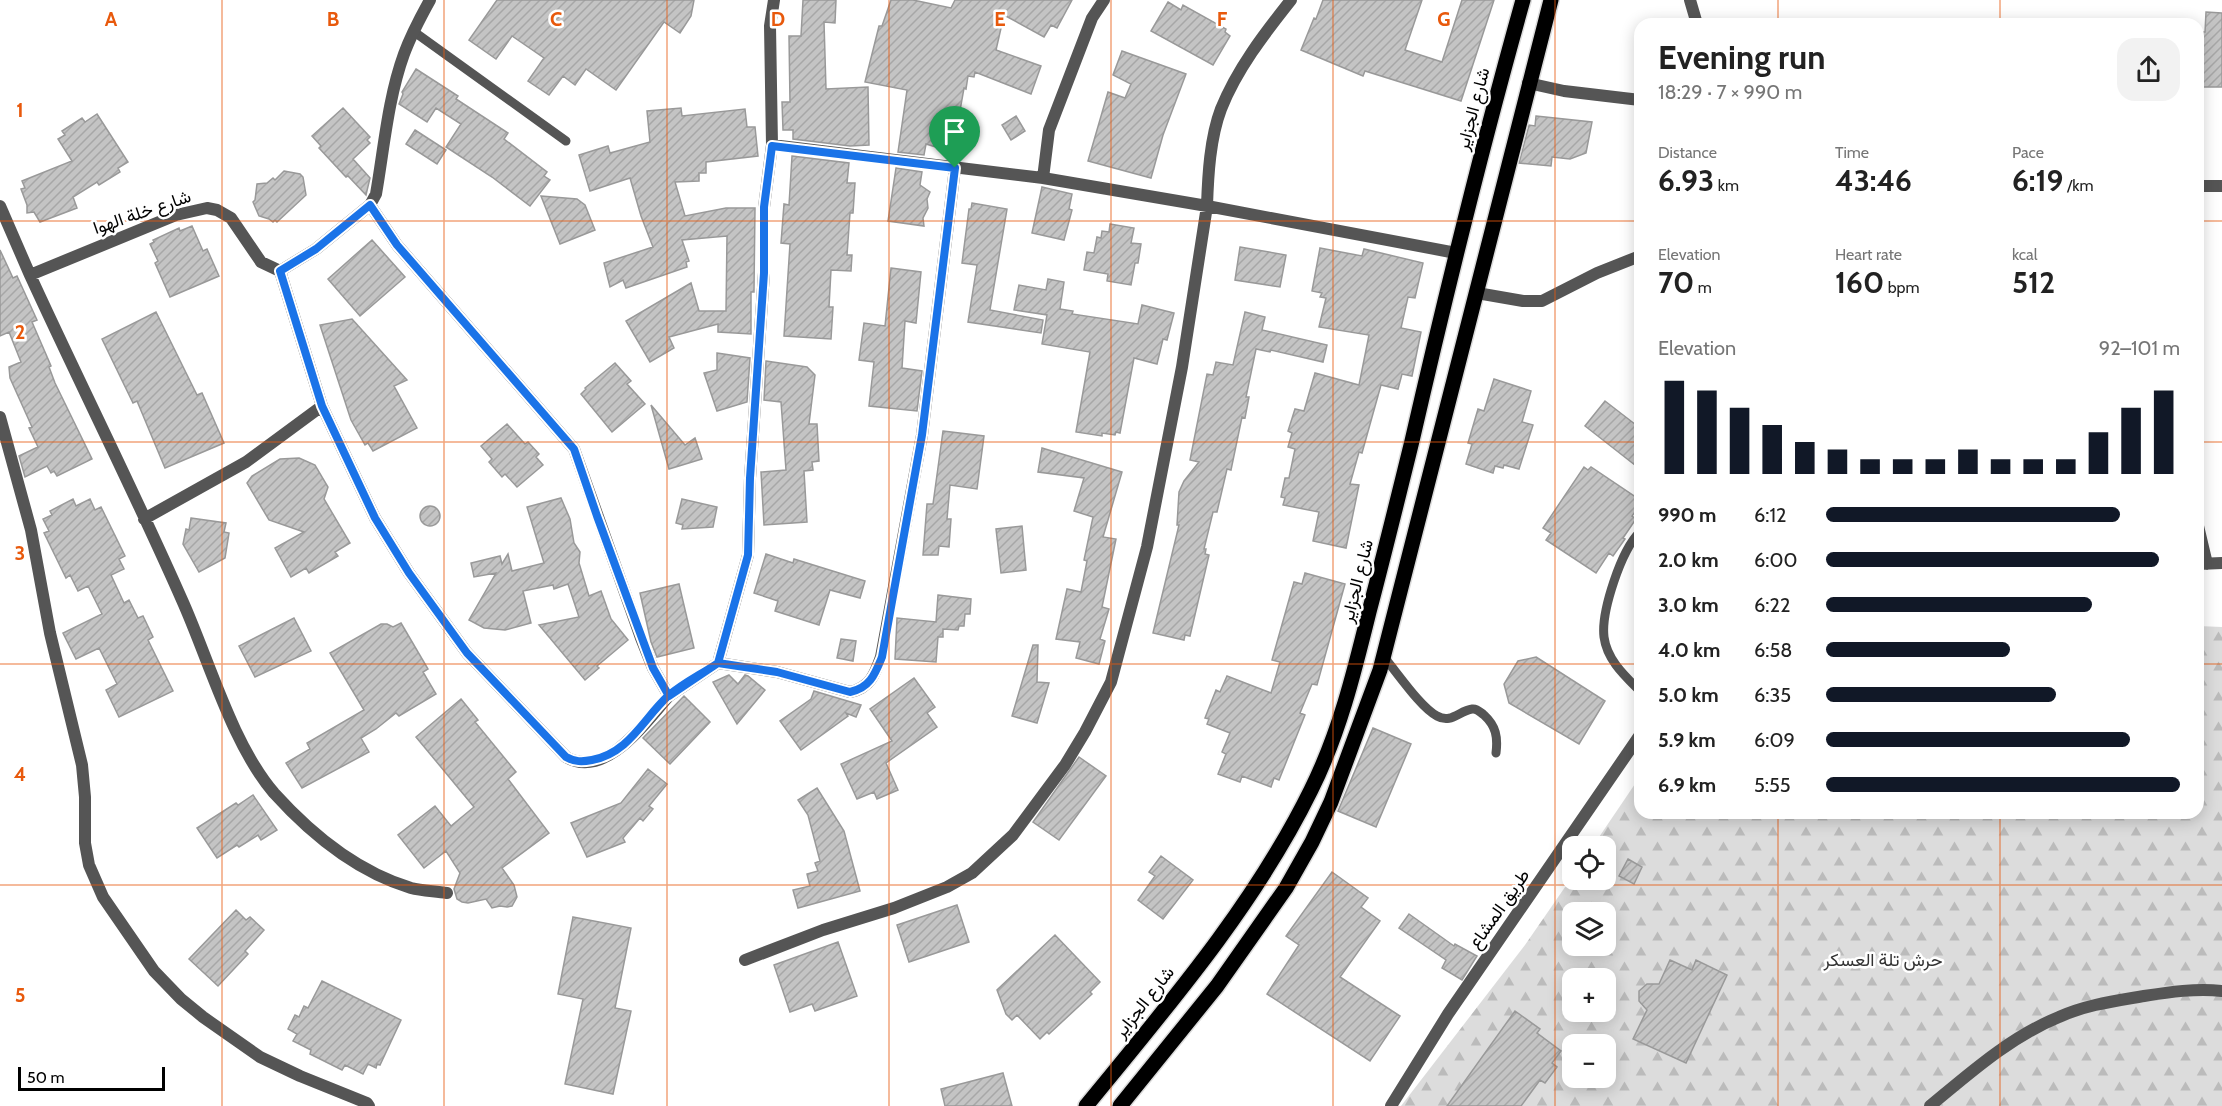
<!DOCTYPE html>
<html lang="en">
<head>
<meta charset="utf-8">
<style>
	body { margin:0; font-family:Cabin,Vazirmatn,sans-serif; background:#f2f2f2; color:#222; height:100vh; display:flex; flex-direction:column; font-size:22px; white-space:nowrap }
	* { box-sizing:border-box; margin:0 }
	p { font-size:20px; color:#767676 }
	.icon { flex:none; width:33px; height:33px; fill:none; stroke:currentColor; stroke-width:2; stroke-linecap:round; stroke-linejoin:round }
	.map { position:relative; flex:1; overflow:hidden }
	.side { position:absolute; left:1634px; top:18px; width:570px; height:801px; display:flex; flex-direction:column; background:#fff; border-radius:18px; box-shadow:0 3px 15px #0003 }
	.side>* { flex:none }
	.buttons { position:absolute; left:1562px; top:836px; display:grid; gap:12px }
	.buttons a { display:grid; place-items:center; width:54px; height:54px; border-radius:12px; background:#fff; box-shadow:0 3px 15px #0003; font-size:30px }
	.scale { position:absolute; left:18px; bottom:15px; width:147px; box-sizing:border-box; padding-left:6px; border:3px solid #000; border-top:0; font-size:16px; line-height:21px; white-space:nowrap; color:#000; -webkit-text-stroke:4px #fff; paint-order:stroke }
	.pin { position:absolute; display:grid; place-items:center; width:51px; height:51px; color:#fff; margin:-62px -26px; border-radius:50% 50% 50% 0; rotate:-45deg; box-shadow:0 0 6px #0007 }
	.pin .icon { rotate:45deg }
	.round { display:grid; place-items:center; flex:none; width:63px; height:63px; border-radius:18px; background:#f2f2f2 }
	.overview { display:flex; align-items:center; justify-content:space-between; height:102px; padding:0 24px }
	h1 { font-size:33px; font-weight:700; line-height:45px }
	.stats { display:grid; grid-template-columns:repeat(3,1fr); gap:9px; height:102px; padding:6px 24px }
	.stats div { display:grid; align-content:center }
	.stats b { font-size:30px; font-weight:700 }
	.stats small { font-size:16px; font-weight:400 }
	.stats p { font-size:16px }
	.chart { height:168px; padding:12px 24px }
	.chart p { display:flex; justify-content:space-between }
	.chart svg { width:100%; height:108px; margin-top:6px; stroke:#111827; stroke-width:6 }
	ul { padding:0 24px; list-style:none; font-size:20px }
	li { display:grid; grid-template-columns:96px 72px 1fr; align-items:center; height:45px }
	li i { height:15px; border-radius:8px; background:#111827 }
	.map>svg:first-child { display:block }
</style>
</head>
<body>
<div class="map">
<svg width="2222" height="1106" viewBox="0 0 2222 1106">
	<defs>
		<pattern id="forest-firs" width="22" height="20" patternUnits="userSpaceOnUse" patternTransform="scale(1.5)"><rect width="22" height="20" fill="#dcdcdc"/><path d="M5 1l3.5 6h-7zM16 11l3.5 6h-7z" fill="#bbb"/></pattern>
		<pattern id="building-hatch" width="6" height="6" patternUnits="userSpaceOnUse" patternTransform="scale(1.5)"><rect width="6" height="6" fill="#c4c4c4"/><path d="M-1 1l2-2M0 6l6-6M5 7l2-2" fill="none" stroke="#a7a7a7"/></pattern>
	</defs>
	<rect width="100%" height="100%" fill="#fff"/>
	<path fill="url(#forest-firs)" fill-rule="evenodd" d="M2198,626L2222,627V1106H1401L1525,945L1572,877V879H1605V846H1593L1639,778L1640,813H1771L1778,816L1782,813H2198ZM1572,912H1605V945H1572ZM1572,978H1605V1011H1572ZM1572,1044H1605V1077H1572Z"/>
	<path fill="url(#building-hatch)" stroke="#999" stroke-width="1.5" d="M497,0H694L691,16L680,33L664,22L616,90L586,69L575,85L563,76L549,95L528,81L544,58L512,36L496,59L469,40Z
		M803,0H836L835,23L824,22L826,89L868,87L869,145L850,146L793,139V130H783L782,102H790L789,36H801Z
		M891,0H913L951,8L955,0H1072L1057,28L1051,25L1044,37L1004,15L996,50L1041,66L1031,94L975,72L974,77L968,76L966,89L964,88L956,133L968,137L962,155L926,144L924,155L898,152L907,90L865,82L879,26H882Z
		M1323,0H1422L1405,50L1442,62L1462,0H1494L1461,101L1365,71L1363,76L1301,50L1314,18L1316,19Z
		M1168,2L1181,10L1183,5L1226,29L1225,32L1230,36L1213,65L1151,31Z
		M2206,12L2222,13V87H2201V78H2198L2199,32H2205Z
		M1122,51L1186,74L1163,135L1151,178L1088,161L1108,92L1125,98L1131,84L1113,75Z
		M416,69L458,96L456,99L508,133L504,139L547,172L544,176L550,180L530,206L492,177L446,147L461,124L436,108L427,122L399,104L403,94L402,92Z
		M343,108L370,137L367,140L370,143L353,159L370,178L366,195L348,176L346,177L319,148L321,146L312,136Z
		M681,108L682,116L745,109L747,127H755L758,156L706,162V173H699V181L675,182L685,216L726,208H755L754,292H751V334L718,332V324L669,337L674,348L650,362L626,321L691,283L699,311H726L727,236L682,240L689,261L686,262L687,267L626,288L623,280L610,287L604,263L653,247L641,216L630,178L590,191L579,155L608,146L610,153L650,142L647,111Z
		M97,114L128,162L118,168L120,172L99,185L97,182L73,197L77,208L40,222L34,212L27,213V205L21,189L25,188L22,181L72,161L58,139L65,135L62,131L82,118L85,122Z
		M1016,116L1025,131L1011,140L1002,125Z
		M1536,116L1592,122L1586,153L1570,159L1552,157L1551,166L1519,163L1529,125L1535,126Z
		M415,130L446,150L437,164L406,144Z
		M792,156L849,163L847,183H855L853,213H850L847,255H852L851,271L831,270L829,307H833L831,339L784,336L790,244L781,243L784,204L789,205Z
		M896,168L922,172L920,185L930,192L927,199L928,208L923,218L924,226L888,221Z
		M284,171L300,174L303,177L306,195L277,222L275,220L273,222L269,219L259,216L253,202L255,200L257,184L267,183L273,178L275,180Z
		M1042,187L1072,194L1069,209L1072,210L1064,240L1032,233Z
		M541,196L577,199L585,205L595,230L560,244Z
		M972,203L1007,209L990,310L1043,320L1041,333L968,322L977,265L962,263L969,209H971Z
		M1110,224L1134,228L1131,243L1141,244L1138,263H1135L1131,285L1107,281L1108,274L1084,270L1087,252L1094,253L1097,237L1101,238L1102,231L1109,232Z
		M192,226L203,251L207,249L219,276L170,297L155,263L158,261L150,244L154,242L153,240L179,228L180,231Z
		M372,240L405,277L360,316L328,279Z
		M1240,247L1286,255L1280,287L1235,280Z
		M1320,248L1362,256L1364,249L1423,263L1415,298L1408,297L1401,328L1421,332L1412,376L1402,374L1398,389L1381,385L1362,453L1359,452L1350,484L1359,485L1346,548L1313,541L1319,512L1283,505L1285,498L1281,497L1285,478H1289L1295,449L1288,447L1292,433L1288,431L1295,409L1304,411L1315,373L1359,385L1369,335L1319,327L1326,298L1320,297L1322,293L1312,291Z
		M0,250L13,278L17,276L37,320L32,322L51,366L49,367L55,383L92,459L57,476L54,471L51,473L47,466L25,477L19,456L38,447L29,428L32,427L10,378L9,367L21,362L9,332L0,336Z
		M891,268L921,272L916,323L905,321L902,368L922,371L917,411L869,406L874,362L859,360L864,323L885,326Z
		M1048,279L1064,282L1060,309L1073,311L1072,314L1138,324L1142,305L1174,313L1167,340L1163,339L1157,364L1134,358L1120,433L1116,432L1115,435L1102,433V436L1076,432L1090,352L1042,344L1047,315L1014,310L1019,285L1046,290Z
		M156,312L197,395L202,393L224,443L165,468L137,401L133,403L102,339Z
		M1245,312L1265,317L1262,330L1327,345L1323,362L1271,350L1270,352L1256,349L1246,397H1249L1245,418L1242,417L1231,470L1227,469L1217,512H1213L1204,549H1206L1205,554L1209,555L1190,636L1185,635L1184,640L1153,633L1179,525H1177L1179,492L1184,481L1199,462L1190,460L1207,374L1213,375L1216,362L1233,365Z
		M352,319L407,380L394,386L417,428L373,451L368,443L365,445L351,420L320,325Z
		M717,353L750,358L747,402L717,411L704,373L717,370Z
		M766,361L807,367L815,375L809,424H817L819,461L812,462L813,470L804,471L807,522L764,525L761,472L786,470L781,402L764,400Z
		M615,363L631,381L627,384L645,404L612,432L581,394L586,389L585,388Z
		M1494,379L1531,391L1522,422L1533,425L1519,469L1504,465L1503,468L1495,466L1493,473L1466,464L1472,444L1468,443L1478,409L1484,411Z
		M1605,401L1640,428V469L1585,426Z
		M651,405L685,445L695,438L702,459L669,469Z
		M507,424L525,444L528,442L539,454L536,457L543,465L517,487L505,474L502,477L489,462L492,459L481,446Z
		M943,431L984,436L977,489L950,485L947,519H951L949,547L939,546L938,555H923L927,504H933Z
		M1042,448L1122,472L1103,537L1116,539L1102,607L1109,609L1100,639L1105,641L1099,664L1076,658L1080,642L1056,639L1067,589L1081,592L1087,561L1084,560L1093,517L1074,511L1084,478L1038,472Z
		M299,458L315,465L328,487L324,499L350,543L335,552L338,556L309,573L306,568L291,577L275,548L304,532L269,520L247,483L252,476L280,459Z
		M1584,467L1588,470L1591,467L1640,500V505L1632,516L1636,519L1623,538L1625,539L1613,556L1609,553L1596,573L1546,540L1551,533L1543,528Z
		M561,498L570,519L574,543L580,552L579,563L589,596L601,591L611,619L628,640L597,666L599,668L585,680L539,625L579,617L568,584L554,589L553,585L523,591L531,623L505,630L484,628L469,620L496,573L474,577L471,563L500,556L502,564L508,554L512,571L544,563L527,507Z
		M73,499L76,506L90,499L95,510L101,507L125,556L119,559L124,569L111,575L124,603L129,600L138,618L143,616L153,637L148,640L173,691L119,717L106,690L117,684L99,648L76,659L63,633L102,614L88,586L78,591L70,575L66,578L44,533L49,531L43,519L52,515L50,511Z
		M682,499L717,507L713,527L682,529L683,525L676,523Z
		M420 516a10 10 0 1 1 20 0a10 10 0 1 1-20 0Z
		M191,518L226,523L224,532L229,533L225,558L199,572L183,544L186,529L189,530Z
		M1022,526L1026,570L1001,573L996,529Z
		M766,554L793,563L794,559L865,581L860,598L830,590L819,625L775,611L778,601L754,593Z
		M1305,573L1345,584L1317,685L1312,684L1300,713L1305,715L1279,780L1274,778L1271,787L1242,776L1240,782L1218,774L1226,754L1222,752L1230,733L1207,724L1209,719L1205,718L1216,690L1220,692L1227,676L1271,693L1280,662L1272,660L1294,582L1302,584Z
		M679,584L694,648L657,657L651,642L640,593Z
		M938,595L971,599L970,614H965L964,626H959L958,630L943,629V637H938L936,662L895,659L897,618L936,622Z
		M294,618L311,651L255,677L239,646Z
		M401,623L428,669L423,672L436,694L399,716L396,713L376,729L361,738L369,752L302,788L286,763L310,749L307,743L364,710L330,653L381,624H387L393,627Z
		M841,639L856,641L853,661L837,658Z
		M1033,645H1038L1037,682L1049,683L1037,723L1012,716Z
		M1536,657L1605,701L1579,744L1509,703L1504,684L1518,661Z
		M729,675L738,684L745,675L748,676L765,690L737,724L713,682Z
		M914,678L935,707L927,713L937,727L886,763L898,790L877,799L874,792L857,799L841,764L892,741L870,709Z
		M814,691L861,705L856,717L846,713L848,716L801,750L780,721L811,699Z
		M684,696L710,722L670,764L643,738Z
		M461,699L478,720L475,722L516,772L508,779L549,833L502,868L514,885L517,897L512,906L507,907L500,906L492,908L486,899L468,903L462,902L457,899L454,889L460,873L446,851L424,868L398,835L435,806L451,826L474,807L416,737Z
		M1373,728L1411,744L1376,827L1338,811Z
		M1079,757L1106,776L1059,840L1033,822Z
		M648,769L667,784L649,806L653,809L643,821L640,818L623,838L625,842L587,857L571,823L621,803Z
		M817,788L844,831L860,891L798,908L793,890L810,886L807,874L818,871L815,863L820,861L808,815L798,800Z
		M253,795L277,830L261,840L258,835L239,847L237,845L217,858L197,828L236,803L238,805Z
		M1161,856L1193,880L1163,919L1138,900L1155,876L1149,872Z
		M1628,859L1642,867L1634,884L1619,876Z
		M1332,872L1368,898L1361,907L1380,921L1340,977L1400,1016L1370,1061L1267,994L1299,945L1286,936Z
		M957,905L969,942L909,962L897,925Z
		M236,910L246,920L250,917L264,930L245,951L248,954L218,986L189,959Z
		M1409,914L1454,946L1455,944L1477,956L1462,980L1442,968L1446,960L1399,928Z
		M573,917L631,928L615,1008L631,1011L613,1094L565,1084L583,999L558,994Z
		M1055,935L1100,982L1090,992L1092,994L1049,1034L1047,1032L1040,1039L1017,1015L1012,1020L1006,1014L997,990Z
		M838,942L857,996L815,1011L812,1004L790,1012L774,965Z
		M1670,960L1692,970L1696,960L1727,975L1686,1063L1633,1039L1647,1010L1639,1001V991L1647,984H1659Z
		M322,981L401,1020L380,1065L377,1064L376,1068L368,1064L363,1074L345,1065L342,1070L310,1054L311,1050L293,1041L297,1034L288,1029L295,1015L299,1017L304,1006L308,1008Z
		M1515,1011L1540,1029L1537,1033L1561,1051L1552,1063L1557,1067L1545,1083L1540,1080L1521,1106H1447Z
		M1003,1073L1012,1106H945L941,1089Z"/>
	<g fill="none" stroke-linecap="round" stroke-linejoin="round">
		<defs>
			<path id="primary" d="M1086,1106C1167,1007 1254,906 1311,790C1339,734 1354,673 1369,612C1384,555 1398,498 1412,441C1446,293 1482,146 1523,0
				M1120,1106L1217,986L1286,888L1312,842L1331,802L1380,670L1551,0"/>
		</defs>
		<use href="#primary" stroke="#dbdbdb" stroke-width="18"/>
		<path stroke="#555" stroke-width="9" d="M413,31L566,141
			M1640,532C1621,550 1601,612 1604,637C1607,660 1625,676 1640,691
			M1383,656C1397,672 1420,707 1437,716C1451,724 1459,711 1472,709C1477,708 1480,712 1484,715C1496,726 1498,737 1496,753"/>
		<path stroke="#555" stroke-width="12" d="M1690,0L1697,24
			M1528,83L1564,91L1640,100
			M772,145L1043,178L1207,206L1456,253
			M1043,178L1049,130L1092,18L1104,0
			M2198,186H2222
			M370,205L397,245L574,449L641,638L653,668L669,696L718,663L748,555L750,478L764,273V207L772,145L770,26L774,0
			M0,206L30,275L176,215L207,208L217,210L231,218L261,262L280,271L316,249L370,205L376,194C384,148 388,98 404,54C411,35 420,18 430,0
			M280,271L322,406L375,518L409,573L467,653L566,757C606,780 646,721 669,696
			M30,275C80,384 134,491 182,600C209,660 232,744 274,793C311,834 358,872 411,888C422,891 435,891 447,893
			M1477,293L1523,301H1542L1597,273L1640,256
			M0,417L31,530L50,633L82,765L85,797V843L89,865L103,897L154,971L181,999L203,1017L260,1057L300,1076L367,1103L369,1106
			M144,519L246,462L322,406
			M2198,526L2207,564
			M2198,564L2222,563
			M718,663L777,672L850,692C870,688 875,674 881,657L922,435L955,168
			M745,960L823,930L894,908L947,887L972,873L1013,835L1065,765L1085,732L1111,682L1147,547L1182,367L1207,206C1208,175 1210,138 1221,109C1237,69 1264,34 1291,0
			M1391,1106L1448,1014L1640,735
			M1930,1106C1970,1073 2010,1037 2059,1017C2085,1005 2115,1001 2144,996C2169,992 2197,988 2222,991"/>
		<use href="#primary" stroke="#000" stroke-width="15"/>
	</g>
	<g fill="none" stroke-linecap="round" stroke-linejoin="round">
		<defs>
			<path id="route" d="M955,168L922,435L882,657C875,674 870,688 850,692L777,672L718,663L669,696L653,668L597,516L574,449L397,245L370,205L316,249L280,271L322,406L375,518L409,573L467,653L566,757C575,762 582,762 592,760C629,753 643,719 668,696C683,683 702,674 718,663L748,555L750,478L764,273V207L772,146L955,168"/>
		</defs>
		<use href="#route" stroke="#fff" stroke-width="12"/>
		<use href="#route" stroke="#1a73e8" stroke-width="8"/>
	</g>
	<path fill="none" stroke="#e8590c" stroke-width="1.5" stroke-opacity="0.55" d="M222,0V1106M444,0V1106M667,0V1106M889,0V1106M1111,0V1106M1333,0V1106M1555,0V1106M1778,0V24M2000,0V24M0,221H1640M2198,221H2222M0,442H1640M2198,442H2222M0,664H1640M2198,664H2222M1778,813V1106M2000,813V1106M0,885H2222"/>
	<g text-anchor="middle" stroke-width="5" stroke-linejoin="round" paint-order="stroke">
		<g font-size="18" fill="#000" stroke="#fff">
			<text transform="translate(1473 109) rotate(-75)" y="6">شارع الجزاير</text>
			<text transform="translate(142 212) rotate(-19)" y="6">شارع خلة الهوا</text>
			<text transform="translate(1357 581) rotate(-76)" y="6">شارع الجزاير</text>
			<text transform="translate(1499 909) rotate(-55)" y="6">طريق المشاع</text>
			<text transform="translate(1144 1002) rotate(-52)" y="6">شارع الجزاير</text>
		</g>
		<g font-size="18" fill="#333" stroke="#fff">
			<text x="1883" y="966">حرش تلة العسكر</text>
		</g>
	</g>
	<g font-size="20" text-anchor="middle" font-weight="bold" fill="#e8590c" stroke="#fff" stroke-width="5" stroke-linejoin="round" paint-order="stroke">
		<text x="111" y="26">A</text>
		<text x="333" y="26">B</text>
		<text x="556" y="26">C</text>
		<text x="778" y="26">D</text>
		<text x="1000" y="26">E</text>
		<text x="1222" y="26">F</text>
		<text x="1444" y="26">G</text>
		<text x="20" y="117">1</text>
		<text x="20" y="339">2</text>
		<text x="20" y="560">3</text>
		<text x="20" y="781">4</text>
		<text x="20" y="1002">5</text>
	</g>
</svg>
<div class="buttons">
<a><svg class="icon" aria-label="locate" viewBox="0 0 24 24"><circle cx="12" cy="12" r="6"/><path d="M12 2v4M12 18v4M2 12h4M18 12h4"/></svg></a>
<a><svg class="icon" aria-label="layers" viewBox="0 0 24 24"><path d="M12 4l9 5-9 5-9-5zM3 14l9 5 9-5"/></svg></a>
<a>+</a>
<a>−</a>
</div>
<div class="scale">50 m</div>
<div class="pin" style="left:955px;top:168px;background:#1e9e55"><svg class="icon" aria-label="arrive" viewBox="0 0 24 24"><path d="M6 21V4h12l-3 4 3 4H6"/></svg></div>
<section class="side">
<div class="overview"><div><h1>Evening run</h1><p>18:29 · 7 × 990 m</p></div><a class="round"><svg class="icon" aria-label="share" viewBox="0 0 24 24"><path d="M12 15V3M7 8l5-5 5 5M5 13v7h14v-7"/></svg></a></div>
<div class="stats">
<div><p>Distance</p><b>6.93<small> km</small></b></div>
<div><p>Time</p><b>43:46</b></div>
<div><p>Pace</p><b>6:19<small> /km</small></b></div>
</div>
<div class="stats">
<div><p>Elevation</p><b>70<small> m</small></b></div>
<div><p>Heart rate</p><b>160<small> bpm</small></b></div>
<div><p>kcal</p><b>512</b></div>
</div>
<div class="chart"><p><span>Elevation</span>92–101 m</p>
<svg viewBox="0 0 160 44" preserveAspectRatio="none"><path d="M5 44V6M15 44V10M25 44V17M35 44V24M45 44V31M55 44V34M65 44V38M75 44V38M85 44V38M95 44V34M105 44V38M115 44V38M125 44V38M135 44V27M145 44V17M155 44V10"/></svg>
</div>
<ul>
<li><b>990 m</b>6:12<i style="width:83%"></i></li>
<li><b>2.0 km</b>6:00<i style="width:94%"></i></li>
<li><b>3.0 km</b>6:22<i style="width:75%"></i></li>
<li><b>4.0 km</b>6:58<i style="width:52%"></i></li>
<li><b>5.0 km</b>6:35<i style="width:65%"></i></li>
<li><b>5.9 km</b>6:09<i style="width:86%"></i></li>
<li><b>6.9 km</b>5:55<i style="width:100%"></i></li>
</ul>
</section>
</div>
</body>
</html>
